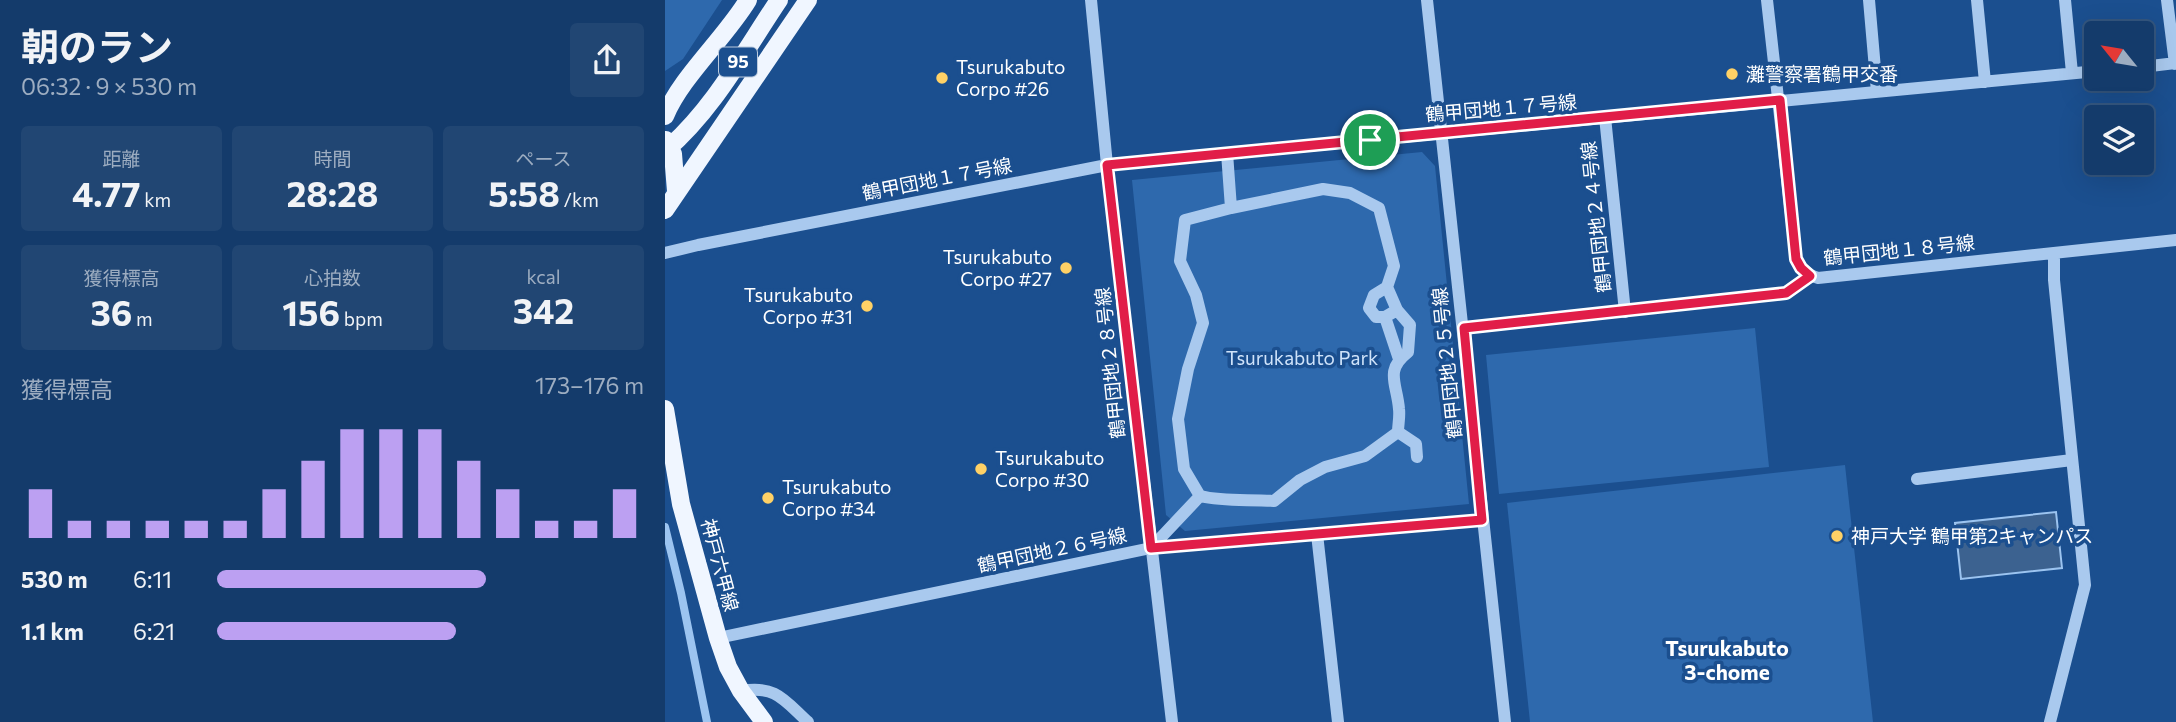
<!DOCTYPE html>
<html lang="ja">
<head>
<meta charset="utf-8">
<style>
	body { margin:0; font-family:Commissioner,"Noto Sans JP",sans-serif; background:#214673; color:#f1f3f6; height:100vh; display:flex; flex-direction:column; font-size:26px; white-space:nowrap }
	* { box-sizing:border-box; margin:0 }
	p { font-size:23px; color:#9dadc1 }
	.icon { flex:none; width:38px; height:38px; fill:none; stroke:currentColor; stroke-width:2; stroke-linecap:round; stroke-linejoin:round }
	.map { position:relative; flex:1; overflow:hidden }
	.sheet { display:flex; flex-direction:column; background:#143b6b; width:665px }
	.sheet>* { flex:none }
	.needle { width:46px; rotate:300deg }
	.tools { position:absolute; left:1419px; top:21px; display:grid; gap:14px }
	.tools a { display:grid; place-items:center; width:70px; height:70px; border-radius:7px; background:#143b6b; box-shadow:0 7px 28px #0002,0 0 0 2px #33557e; font-size:35px }
	.pin { position:absolute; display:grid; place-items:center; width:60px; height:60px; color:#fff; margin:-30px; border:4px solid #fff; border-radius:50%; box-shadow:0 2px 7px #0007 }
	.round { display:grid; place-items:center; flex:none; width:74px; height:74px; border-radius:7px; background:#214673 }
	.head { display:flex; align-items:center; justify-content:space-between; height:119px; padding:0 21px }
	h1 { font-size:38px; font-weight:700; line-height:52px }
	.metrics { display:grid; grid-template-columns:repeat(3,1fr); gap:10px; height:119px; padding:7px 21px }
	.metrics div { display:grid; align-content:center; border-radius:7px; background:#214673; text-align:center }
	.metrics b { font-size:35px; font-weight:700 }
	.metrics small { font-size:19px; font-weight:400 }
	.metrics p { font-size:19px }
	.chart { height:196px; padding:14px 21px }
	.chart p { display:flex; justify-content:space-between }
	.chart svg { width:100%; height:126px; margin-top:7px; stroke:#bca0f2; stroke-width:6 }
	ul { padding:0 21px; list-style:none; font-size:23px }
	li { display:grid; grid-template-columns:112px 84px 1fr; align-items:center; height:52px }
	li i { height:18px; border-radius:9px; background:#bca0f2 }
	main { display:flex; flex:1; min-height:0 }
	.map>svg:first-child { display:block }
</style>
</head>
<body>
<main>
<section class="sheet">
<div class="head"><div><h1>朝のラン</h1><p>06:32 · 9 × 530 m</p></div><a class="round"><svg class="icon" aria-label="share" viewBox="0 0 24 24"><path d="M12 15V3M7 8l5-5 5 5M5 13v7h14v-7"/></svg></a></div>
<div class="metrics">
<div><p>距離</p><b>4.77<small> km</small></b></div>
<div><p>時間</p><b>28:28</b></div>
<div><p>ペース</p><b>5:58<small> /km</small></b></div>
</div>
<div class="metrics">
<div><p>獲得標高</p><b>36<small> m</small></b></div>
<div><p>心拍数</p><b>156<small> bpm</small></b></div>
<div><p>kcal</p><b>342</b></div>
</div>
<div class="chart"><p><span>獲得標高</span>173–176 m</p>
<svg viewBox="0 0 160 44" preserveAspectRatio="none"><path d="M5 44V27M15 44V38M25 44V38M35 44V38M45 44V38M55 44V38M65 44V27M75 44V17M85 44V6M95 44V6M105 44V6M115 44V17M125 44V27M135 44V38M145 44V38M155 44V27"/></svg>
</div>
<ul>
<li><b>530 m</b>6:11<i style="width:63%"></i></li>
<li><b>1.1 km</b>6:21<i style="width:56%"></i></li>
</ul>
</section>
<div class="map">
<svg width="1511" height="722" viewBox="0 0 1511 722">
	<rect width="100%" height="100%" fill="#1b4f8f"/>
	<path fill="#2e69ad" d="M0,0H57L18,59L0,71Z
		M757,152L770,166L804,504L520,531L501,515L467,180Z
		M1090,328L1104,467L834,494L821,355Z
		M1180,465L1208,722H865L842,503Z"/>
	<path fill="#3c6290" stroke="#9cc4f0" stroke-width="2" d="M1391,512L1397,568L1296,579L1290,523Z"/>
	<g fill="none" stroke-linecap="round" stroke-linejoin="round">
		<path stroke="#9cc4f0" stroke-width="8" d="M0,527L16,593L42,722"/>
		<path stroke="#a9c9ee" stroke-width="12" d="M426,0L442,165L507,722
			M762,0L840,722
			M1102,0L1131,259C1137,269 1142,275 1153,278L1511,240
			M1204,0L1212,92
			M1312,0L1320,82
			M1400,0L1407,73
			M1502,0L1510,64
			M1477,67L1511,63
			M940,117L960,312
			M562,153L566,208
			M0,253L33,245L442,165L1432,71
			M720,317H711L704,308L709,295L722,287L732,310
			M799,328L1121,293L1145,276
			M733,432L751,444L752,457
			M1252,479L1407,460
			M535,496C560,502 583,499 609,501L635,480L660,467L700,456L733,432C733,425 735,417 734,409C732,383 719,371 743,352L745,325L732,310L720,317L734,359
			M652,534L673,722
			M486,548L535,496L519,469L513,419L523,369L538,323L531,295L515,261L520,220L566,208L658,189L685,193L714,208L729,266L722,287
			M53,638L486,548L817,520
			M76,691C111,685 119,700 143,722
			M1385,722L1420,585L1389,280V254"/>
		<path stroke="#f0f6ff" stroke-width="18" d="M0,116C16,77 60,38 83,0
			M1,140L8,154L11,191
			M0,151C48,110 79,52 114,0
			M0,210L143,0
			M0,409L16,504L53,638L63,667L76,691L99,722"/>
	</g>
	<g fill="none" stroke-linecap="round" stroke-linejoin="round">
		<defs>
			<path id="route" d="M1115,100L1131,259L1136,268L1145,276L1121,293L799,328L817,520L486,548L442,165Z"/>
		</defs>
		<use href="#route" stroke="#fff" stroke-width="14"/>
		<use href="#route" stroke="#e11d48" stroke-width="9"/>
	</g>
	<g fill="#ffd166" stroke="#1b4f8f" stroke-width="2.5">
		<circle cx="1067" cy="74" r="7"/>
		<circle cx="277" cy="78" r="7"/>
		<circle cx="401" cy="268" r="7"/>
		<circle cx="202" cy="306" r="7"/>
		<circle cx="316" cy="469" r="7"/>
		<circle cx="103" cy="498" r="7"/>
		<circle cx="1172" cy="536" r="7"/>
	</g>
	<g text-anchor="middle" stroke-width="7" stroke-linejoin="round" paint-order="stroke">
		<rect fill="#1b4f8f" stroke="#bbcadd" stroke-width="2" x="54" y="47.5" width="38" height="29" rx="5"/>
		<g font-size="18" font-weight="bold" fill="#fff">
			<text x="73" y="68">95</text>
		</g>
		<g font-size="19" fill="#fff" stroke="#1b4f8f" text-anchor="start">
			<text x="291" y="74">Tsurukabuto<tspan x="291" dy="22">Corpo #26</tspan></text>
			<text x="1081" y="81">灘警察署鶴甲交番</text>
			<text x="387" y="264" text-anchor="end">Tsurukabuto<tspan x="387" dy="22">Corpo #27</tspan></text>
			<text x="188" y="302" text-anchor="end">Tsurukabuto<tspan x="188" dy="22">Corpo #31</tspan></text>
			<text x="330" y="465">Tsurukabuto<tspan x="330" dy="22">Corpo #30</tspan></text>
			<text x="117" y="494">Tsurukabuto<tspan x="117" dy="22">Corpo #34</tspan></text>
			<text x="1186" y="543">神戸大学 鶴甲第2キャンパス</text>
		</g>
		<g font-size="19" fill="#fff" stroke="#1b4f8f">
			<text transform="translate(836 108) rotate(-5)" y="7">鶴甲団地１７号線</text>
			<text transform="translate(272 179) rotate(-11)" y="7">鶴甲団地１７号線</text>
			<text transform="translate(931 217) rotate(-96)" y="7">鶴甲団地２４号線</text>
			<text transform="translate(1234 250) rotate(-6)" y="7">鶴甲団地１８号線</text>
			<text transform="translate(445 363) rotate(-96)" y="7">鶴甲団地２８号線</text>
			<text transform="translate(782 363) rotate(-96)" y="7">鶴甲団地２５号線</text>
			<text transform="translate(387 550) rotate(-12)" y="7">鶴甲団地２６号線</text>
			<text transform="translate(55 565) rotate(75)" y="7">神戸六甲線</text>
		</g>
		<g font-size="19" fill="#cfe3fa" stroke="#1b4f8f">
			<text x="637" y="365">Tsurukabuto Park</text>
		</g>
		<g font-size="21" font-weight="bold" fill="#fff" stroke="#1b4f8f">
			<text x="1062" y="656">Tsurukabuto<tspan x="1062" dy="24">3-chome</tspan></text>
		</g>
	</g>
</svg>
<div class="tools">
<a><svg class="needle" viewBox="-14 -14 28 28"><path d="M0-13l5 13h-10z" fill="#e53935"/><path d="M0 13l5-13h-10z" fill="#9dadc1"/></svg></a>
<a><svg class="icon" aria-label="layers" viewBox="0 0 24 24"><path d="M12 4l9 5-9 5-9-5zM3 14l9 5 9-5"/></svg></a>
</div>
<div class="pin" style="left:705px;top:140px;background:#1e9e55"><svg class="icon" aria-label="arrive" viewBox="0 0 24 24"><path d="M6 21V4h12l-3 4 3 4H6"/></svg></div>
</div>
</main>
</body>
</html>
